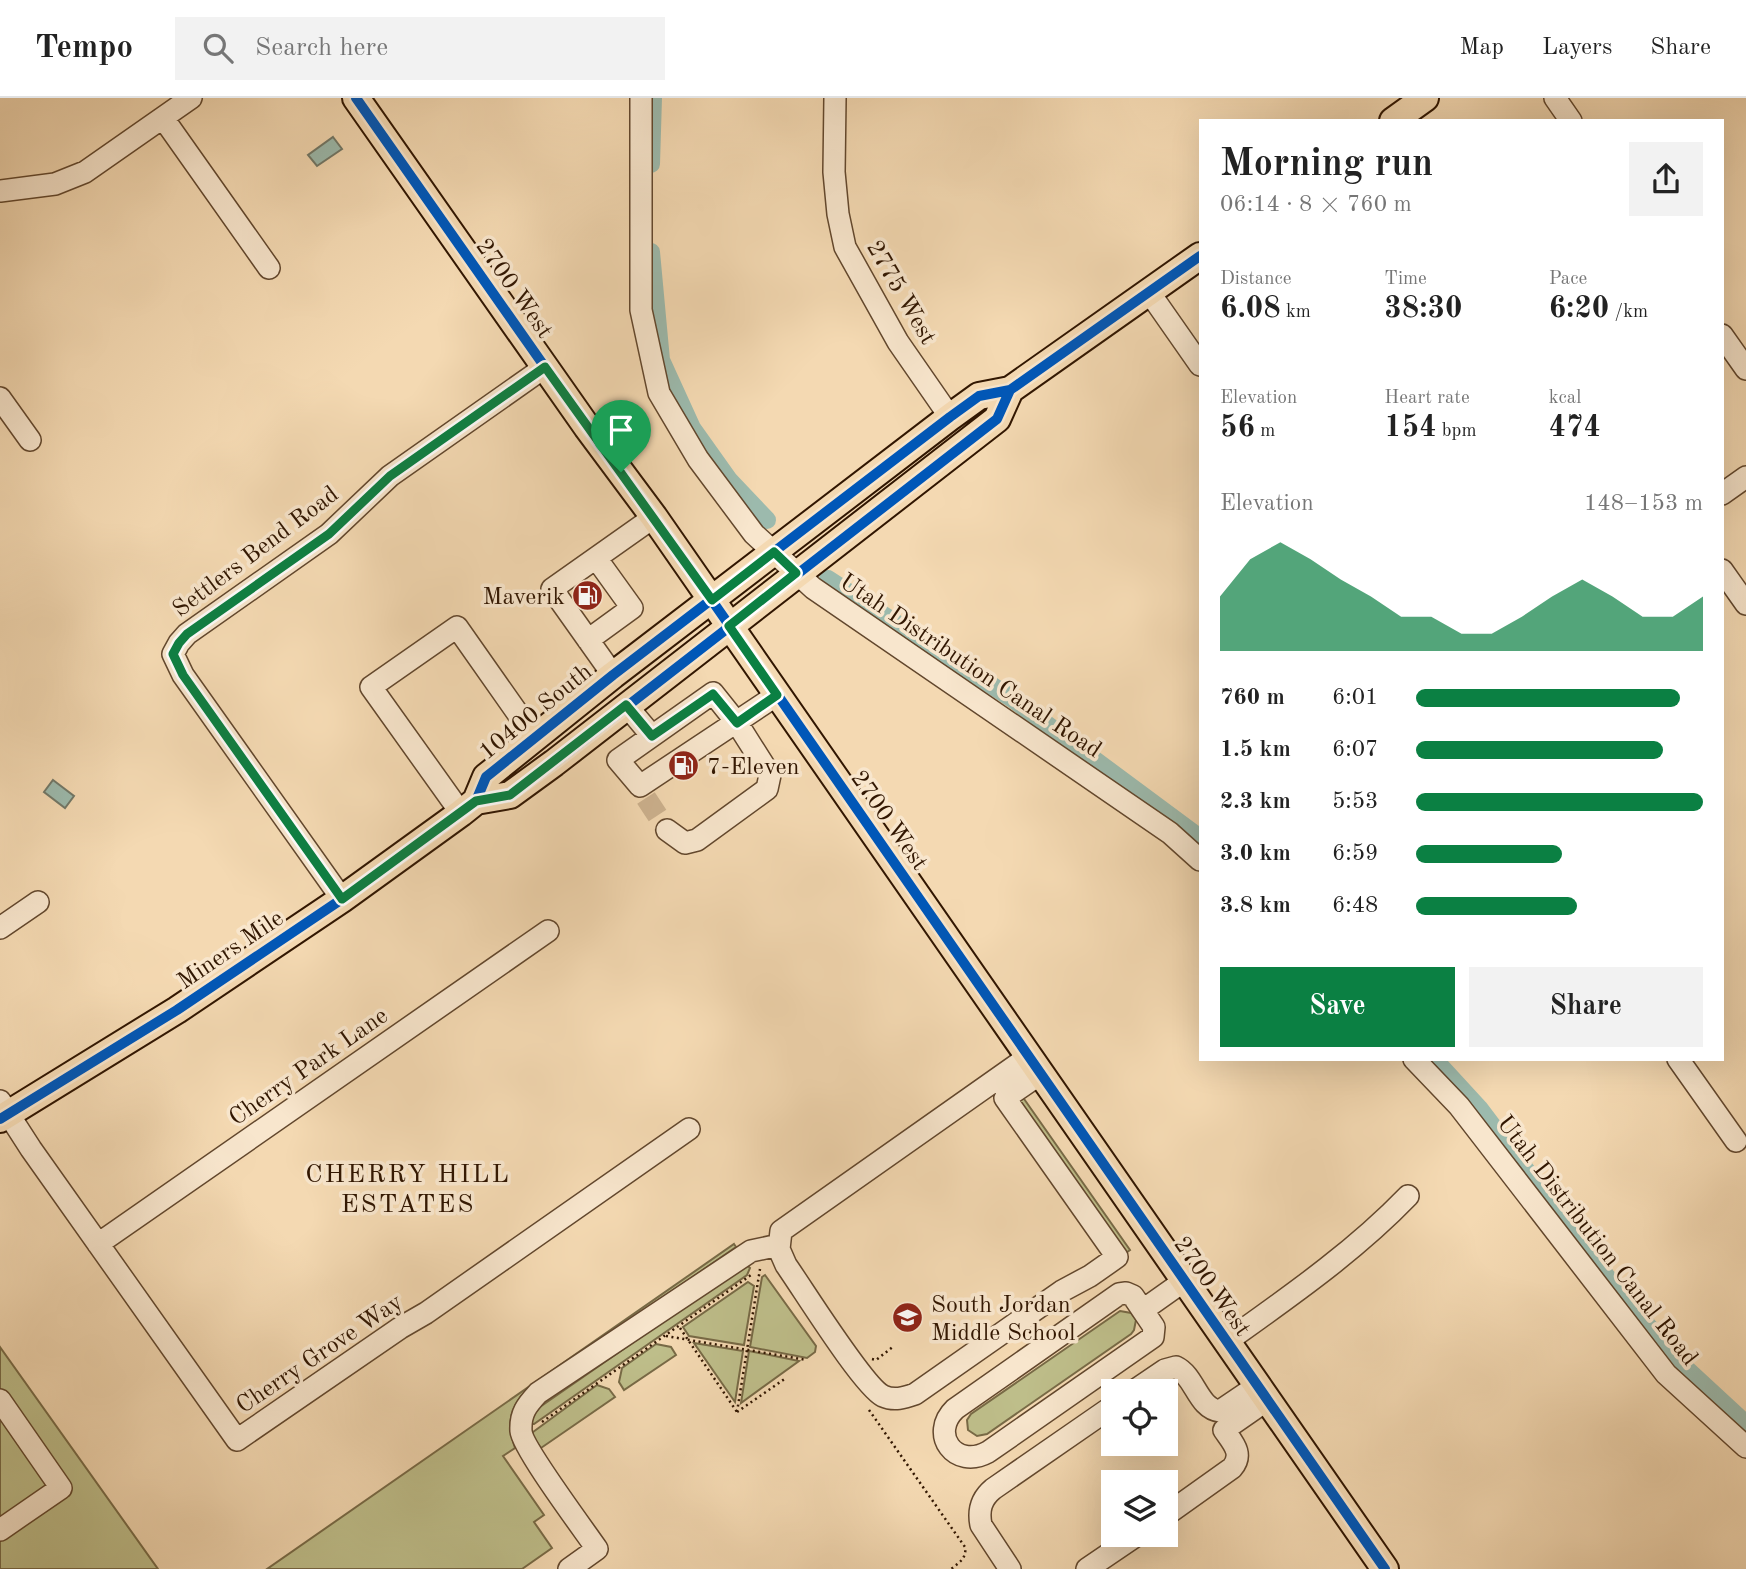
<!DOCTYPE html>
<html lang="en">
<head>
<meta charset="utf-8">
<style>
	body { margin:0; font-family:"Old Standard TT",serif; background:#f2f2f2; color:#222; height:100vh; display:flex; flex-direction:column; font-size:26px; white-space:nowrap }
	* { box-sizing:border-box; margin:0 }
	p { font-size:23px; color:#767676 }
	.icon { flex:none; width:38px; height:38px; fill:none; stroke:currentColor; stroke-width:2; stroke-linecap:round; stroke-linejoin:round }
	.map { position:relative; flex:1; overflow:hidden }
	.details { position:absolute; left:1199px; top:21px; width:525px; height:942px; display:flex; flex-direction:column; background:#fff; border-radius:0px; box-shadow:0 7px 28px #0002 }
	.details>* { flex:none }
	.tools { position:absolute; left:1101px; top:1281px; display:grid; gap:14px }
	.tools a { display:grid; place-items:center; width:77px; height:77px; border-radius:0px; background:#fff; box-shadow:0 7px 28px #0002; font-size:35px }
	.pin { position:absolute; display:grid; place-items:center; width:60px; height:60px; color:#fff; margin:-72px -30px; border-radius:50% 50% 50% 0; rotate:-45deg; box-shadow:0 0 7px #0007 }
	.pin .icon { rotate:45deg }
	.round { display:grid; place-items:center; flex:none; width:74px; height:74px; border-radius:0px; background:#f2f2f2 }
	.summary { display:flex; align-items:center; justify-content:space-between; height:119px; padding:0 21px }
	h1 { font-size:38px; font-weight:700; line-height:52px }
	.figures { display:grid; grid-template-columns:repeat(3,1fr); gap:10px; height:119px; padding:7px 21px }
	.figures div { display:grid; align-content:center }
	.figures b { font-size:30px; font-weight:700 }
	.figures small { font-size:19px; font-weight:400 }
	.figures p { font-size:19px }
	.chart { height:196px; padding:14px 21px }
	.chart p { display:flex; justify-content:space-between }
	.chart svg { width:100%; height:126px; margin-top:7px; fill:#0b8043; opacity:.7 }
	.button { display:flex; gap:14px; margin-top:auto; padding:14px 21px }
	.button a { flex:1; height:80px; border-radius:0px; background:#0b8043; color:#fff; font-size:28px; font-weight:700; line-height:80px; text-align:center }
	.button a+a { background:#f2f2f2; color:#222 }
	ul { padding:0 21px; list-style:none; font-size:23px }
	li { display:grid; grid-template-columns:112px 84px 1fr; align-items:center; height:52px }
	li i { height:18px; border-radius:9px; background:#0b8043 }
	header { display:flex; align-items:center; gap:42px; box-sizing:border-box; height:98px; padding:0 35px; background:#fff; border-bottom:2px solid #e0e0e0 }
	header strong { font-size:33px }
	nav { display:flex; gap:38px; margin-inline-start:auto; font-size:24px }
	.search { width:490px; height:63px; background:#f2f2f2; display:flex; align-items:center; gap:18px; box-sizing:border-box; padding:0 24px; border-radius:0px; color:#767676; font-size:26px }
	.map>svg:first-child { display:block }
</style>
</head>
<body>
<header>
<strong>Tempo</strong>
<div class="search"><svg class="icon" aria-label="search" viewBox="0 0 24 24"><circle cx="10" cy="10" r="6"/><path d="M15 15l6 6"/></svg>Search here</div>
<nav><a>Map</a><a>Layers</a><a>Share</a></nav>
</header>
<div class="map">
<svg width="1746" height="1471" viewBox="0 0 1746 1471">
	<rect width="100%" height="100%" fill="#f4d9b2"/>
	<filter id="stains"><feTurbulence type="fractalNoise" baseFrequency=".00286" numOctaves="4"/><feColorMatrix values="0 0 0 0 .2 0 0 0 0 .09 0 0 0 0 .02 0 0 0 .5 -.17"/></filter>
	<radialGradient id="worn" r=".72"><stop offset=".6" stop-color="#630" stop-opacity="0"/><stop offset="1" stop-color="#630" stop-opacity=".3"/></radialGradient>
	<path fill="#bebe8a" stroke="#786a46" stroke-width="2" d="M1022,998L1130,1152L1123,1157L1017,1001Z
		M734,1146L736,1149L521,1298C508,1316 508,1329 515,1350L503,1358L544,1417L534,1424L552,1450L522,1471H267Z
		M746,1166L750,1170L747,1177L534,1326H530L537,1311Z
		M765,1177L816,1248L815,1254L807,1260L750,1249L762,1179Z
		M748,1184L754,1188L744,1247L689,1238L683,1229Z
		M1120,1213L1131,1215L1136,1222L1134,1232L1131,1236L987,1336L977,1338L968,1332L967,1322L971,1316Z
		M694,1245L743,1253L735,1304Z
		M656,1246L671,1249L676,1257L624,1292L619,1284L622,1270Z
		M0,1249L158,1471H0Z
		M749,1253L799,1263L741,1305Z
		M597,1287L609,1291L615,1299L541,1350L532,1338L533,1334Z"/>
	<path fill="#9cbaad" stroke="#717868" stroke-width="2" d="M333,39L342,51L317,68L308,57Z
		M53,682L74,698L65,710L44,694Z"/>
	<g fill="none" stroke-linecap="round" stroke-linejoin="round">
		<path stroke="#9cbaad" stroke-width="18" d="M651,66L653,0
			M651,154L661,262L692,330L729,382L767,422
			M828,481L1014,602L1200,740
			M1434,961L1479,1010L1616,1191L1679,1264L1746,1326"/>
		<path stroke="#cdb28f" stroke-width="21" stroke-dasharray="21 10" stroke-linecap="butt" d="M646,700L667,732"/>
		<defs>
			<path id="minor" d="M641,0V212L659,295L698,361L754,436L813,490L1170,735L1200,762
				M835,0L834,74L838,116L845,149L898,244L950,319
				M1555,0L1571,23
				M163,20L269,170
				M0,93L55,86L85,74L191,0
				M1149,194L1200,267
				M1722,237L1746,271
				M0,300L30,342
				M1722,396L1746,379
				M1722,472L1746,506
				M588,542L632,510L596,460
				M613,577L552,491L654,419
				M626,607L652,638
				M461,715L371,589L457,529L535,640
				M667,732L685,745L697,742L767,691L770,677L737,625L713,595L618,662L640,688L777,597
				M342,801L183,577L173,556L179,545L187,536L329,436L390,378L545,269
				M0,830L38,804
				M1028,959L781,1133L779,1151L786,1167C803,1191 863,1288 883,1298C894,1303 904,1300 915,1296L1062,1193L1090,1178L1117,1159L1005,1000L1040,976
				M1414,961L1459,1008L1666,1276L1746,1349
				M1678,961L1736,1043
				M0,1003L31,1051L237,1342L400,1230L426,1215L689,1031
				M98,1146L548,833
				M1126,1195L1133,1198L1154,1229L1153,1239L988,1354C955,1372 929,1336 955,1311L1119,1196Z
				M1143,1212L1184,1183
				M1226,1244C1289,1199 1354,1154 1408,1098
				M1134,1293L1165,1272L1176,1269C1195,1278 1198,1311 1220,1313L1257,1288
				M0,1302L61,1390L0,1432
				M1166,1417L1232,1370C1244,1356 1233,1345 1224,1332L1267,1302
				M569,1471L597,1451C584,1432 522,1349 521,1333C520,1315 527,1307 538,1295L751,1153L779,1147
				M1010,1471L981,1427C978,1412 981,1401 993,1391L1113,1308
				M1087,1471L1137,1437"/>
			<path id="major" d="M356,0L587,329L654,419L1385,1471
				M1393,23L1425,0
				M476,703L510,697L554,665L997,321L1010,292
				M0,1021L177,912L342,801L461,715L476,703L486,679L613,577L950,319L979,298L1010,292L1200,158"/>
		</defs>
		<use href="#minor" stroke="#62472d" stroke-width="24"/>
		<use href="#major" stroke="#311601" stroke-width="30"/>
		<path stroke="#311601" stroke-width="2.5" stroke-dasharray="2 3.5" stroke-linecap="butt" d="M680,1230L737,1314
			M666,1238L807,1262
			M872,1261L876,1262L894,1248
			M869,1312L965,1449C967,1460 959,1465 951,1471
			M737,1314L760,1171
			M737,1314L786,1280
			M542,1324L751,1177"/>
		<use href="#minor" stroke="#f8e6cd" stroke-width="21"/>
		<use href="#major" stroke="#f4d9b2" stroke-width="26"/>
		<defs>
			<path id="cycleway" d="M356,0L587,329L654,419L1385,1471
				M476,703L510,697L554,665L997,321L1010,292
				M0,1021L177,912L342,801L461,715L476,703L486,679L613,577L950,319L979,298L1010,292L1200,158"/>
		</defs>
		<use href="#cycleway" stroke="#f8e6cd" stroke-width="15"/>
		<use href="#cycleway" stroke="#0057b8" stroke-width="10"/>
	</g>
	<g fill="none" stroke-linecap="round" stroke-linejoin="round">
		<defs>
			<path id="route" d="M545,269L712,502L774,454L796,475L729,528L777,597L737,625L713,596L652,638L626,607L510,697L476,703L342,801L183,577L173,556L179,545L187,536L329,436L390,378Z"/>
		</defs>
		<use href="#route" stroke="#fff" stroke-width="14"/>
		<use href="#route" stroke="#0b8043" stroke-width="9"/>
	</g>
	<defs>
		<symbol id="fuel-disc" viewBox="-11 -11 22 22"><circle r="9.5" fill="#8f2418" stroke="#f8e6cd"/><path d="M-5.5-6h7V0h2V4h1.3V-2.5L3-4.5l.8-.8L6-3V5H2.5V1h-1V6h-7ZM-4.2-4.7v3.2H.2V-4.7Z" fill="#fff"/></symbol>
		<symbol id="school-disc" viewBox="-11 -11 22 22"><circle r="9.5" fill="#8f2418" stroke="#f8e6cd"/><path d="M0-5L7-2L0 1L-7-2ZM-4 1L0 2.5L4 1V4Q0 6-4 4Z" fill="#fff"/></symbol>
	</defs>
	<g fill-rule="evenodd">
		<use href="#fuel-disc" x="570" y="480" width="35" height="35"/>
		<use href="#fuel-disc" x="666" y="650" width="35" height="35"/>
		<use href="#school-disc" x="890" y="1202" width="35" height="35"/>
	</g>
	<g text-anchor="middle" stroke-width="7" stroke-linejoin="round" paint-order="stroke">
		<g font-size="24" fill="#311601" stroke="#f8e6cd">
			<text transform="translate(515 190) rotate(55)" y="8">2700 West</text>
			<text transform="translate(902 194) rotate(60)" y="8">2775 West</text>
			<text transform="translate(255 453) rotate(-37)" y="8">Settlers Bend Road</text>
			<text transform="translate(971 567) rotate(34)" y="8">Utah Distribution Canal Road</text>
			<text transform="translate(535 613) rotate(-39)" y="8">10400 South</text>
			<text transform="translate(890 722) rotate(55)" y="8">2700 West</text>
			<text transform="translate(230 851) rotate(-34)" y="8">Miners Mile</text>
			<text transform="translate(308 968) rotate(-35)" y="8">Cherry Park Lane</text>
			<text transform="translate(1598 1142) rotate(52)" y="8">Utah Distribution Canal Road</text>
			<text transform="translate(1213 1188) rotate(55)" y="8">2700 West</text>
			<text transform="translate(319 1255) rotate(-34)" y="8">Cherry Grove Way</text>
		</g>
		<g font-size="24" fill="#311601" stroke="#f8e6cd" text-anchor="start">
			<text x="565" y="506" text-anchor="end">Maverik</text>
			<text x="707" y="676">7-Eleven</text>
			<text x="931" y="1214">South Jordan<tspan x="931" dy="28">Middle School</tspan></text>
		</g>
		<g font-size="26" letter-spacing="2" fill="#311601" stroke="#f8e6cd">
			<text x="408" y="1084">CHERRY HILL<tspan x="408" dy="30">ESTATES</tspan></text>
		</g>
	</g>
	<rect width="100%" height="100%" filter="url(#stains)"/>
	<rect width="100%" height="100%" fill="url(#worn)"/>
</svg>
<div class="tools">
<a><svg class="icon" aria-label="locate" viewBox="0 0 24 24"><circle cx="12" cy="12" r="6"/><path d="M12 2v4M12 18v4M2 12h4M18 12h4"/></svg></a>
<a><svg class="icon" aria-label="layers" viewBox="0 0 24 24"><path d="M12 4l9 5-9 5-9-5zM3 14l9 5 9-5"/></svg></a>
</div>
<div class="pin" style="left:621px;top:374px;background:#1e9e55"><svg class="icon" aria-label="arrive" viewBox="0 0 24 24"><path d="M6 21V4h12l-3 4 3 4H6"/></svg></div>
<section class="details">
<div class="summary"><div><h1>Morning run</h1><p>06:14 · 8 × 760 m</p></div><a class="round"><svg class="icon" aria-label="share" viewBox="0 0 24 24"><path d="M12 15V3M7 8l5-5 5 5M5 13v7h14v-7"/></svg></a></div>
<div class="figures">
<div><p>Distance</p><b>6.08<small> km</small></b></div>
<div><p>Time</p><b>38:30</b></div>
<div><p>Pace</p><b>6:20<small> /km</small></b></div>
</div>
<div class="figures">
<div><p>Elevation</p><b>56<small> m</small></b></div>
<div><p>Heart rate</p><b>154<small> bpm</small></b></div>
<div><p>kcal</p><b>474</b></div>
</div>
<div class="chart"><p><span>Elevation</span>148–153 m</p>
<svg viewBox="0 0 160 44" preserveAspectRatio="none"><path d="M0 44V25L10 12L20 6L30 12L40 19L50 25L60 32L70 32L80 38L90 38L100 32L110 25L120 19L130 25L140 32L150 32L160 25V44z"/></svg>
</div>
<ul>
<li><b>760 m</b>6:01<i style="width:92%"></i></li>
<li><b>1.5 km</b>6:07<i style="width:86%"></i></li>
<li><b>2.3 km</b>5:53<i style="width:100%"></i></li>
<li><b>3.0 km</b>6:59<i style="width:51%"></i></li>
<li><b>3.8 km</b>6:48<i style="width:56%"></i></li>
</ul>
<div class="button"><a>Save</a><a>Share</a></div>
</section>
</div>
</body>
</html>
